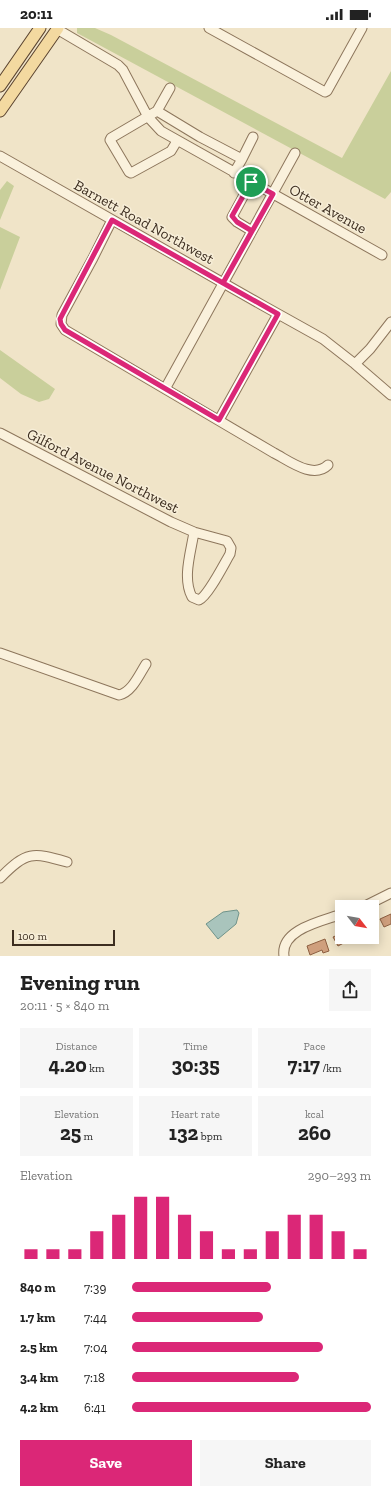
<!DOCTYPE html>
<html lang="en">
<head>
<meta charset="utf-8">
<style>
	body { margin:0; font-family:"Zilla Slab",serif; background:#f6f6f6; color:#222; height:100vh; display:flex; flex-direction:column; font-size:15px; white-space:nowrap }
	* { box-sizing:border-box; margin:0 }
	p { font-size:13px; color:#767676 }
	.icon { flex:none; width:22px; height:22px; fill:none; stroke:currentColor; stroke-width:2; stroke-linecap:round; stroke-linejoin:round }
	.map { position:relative; height:928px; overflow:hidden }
	.drawer { display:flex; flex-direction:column; background:#fff; flex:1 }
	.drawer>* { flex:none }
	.needle { width:26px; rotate:121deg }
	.tools { position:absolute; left:335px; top:872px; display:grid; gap:8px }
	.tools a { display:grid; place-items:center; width:44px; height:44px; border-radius:0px; background:#fff; box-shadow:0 2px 10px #0003; font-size:20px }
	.scale { position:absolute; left:12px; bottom:10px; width:103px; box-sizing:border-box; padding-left:4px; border:2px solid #3d2e20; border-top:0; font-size:11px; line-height:14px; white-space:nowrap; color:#3d2e20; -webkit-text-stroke:3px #f7eed8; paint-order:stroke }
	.pin { position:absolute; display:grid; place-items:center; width:34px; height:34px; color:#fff; margin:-17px; border:2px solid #fff; border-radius:50%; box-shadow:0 1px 4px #0007 }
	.round { display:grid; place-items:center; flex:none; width:42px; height:42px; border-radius:0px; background:#f6f6f6 }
	.summary { display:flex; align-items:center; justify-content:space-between; height:68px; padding:0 20px }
	h1 { font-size:22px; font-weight:700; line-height:30px }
	.stats { display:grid; grid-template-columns:repeat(3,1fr); gap:6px; height:68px; padding:4px 20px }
	.stats div { display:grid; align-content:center; border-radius:0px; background:#f6f6f6; text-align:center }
	.stats b { font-size:20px; font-weight:700 }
	.stats small { font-size:11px; font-weight:400 }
	.stats p { font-size:11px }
	.chart { height:112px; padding:8px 20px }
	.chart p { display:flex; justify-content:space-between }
	.chart svg { width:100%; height:72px; margin-top:4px; stroke:#db2777; stroke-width:6 }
	.action { display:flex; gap:8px; margin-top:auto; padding:8px 20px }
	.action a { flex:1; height:46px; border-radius:0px; background:#db2777; color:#fff; font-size:16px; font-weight:700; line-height:46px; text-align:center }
	.action a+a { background:#f6f6f6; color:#222 }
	ul { padding:0 20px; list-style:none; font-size:13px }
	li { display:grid; grid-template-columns:64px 48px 1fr; align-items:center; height:30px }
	li i { height:10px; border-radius:5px; background:#db2777 }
	.status { display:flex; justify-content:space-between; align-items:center; height:28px; padding:0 20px; background:#fff; direction:ltr }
	.status svg { height:11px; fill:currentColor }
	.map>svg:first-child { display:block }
</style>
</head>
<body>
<div class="status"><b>20:11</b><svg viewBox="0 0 49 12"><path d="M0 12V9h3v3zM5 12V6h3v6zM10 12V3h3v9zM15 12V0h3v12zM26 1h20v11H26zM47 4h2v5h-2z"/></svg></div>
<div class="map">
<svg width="391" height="928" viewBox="0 0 391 928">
	<rect width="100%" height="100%" fill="#f0e4c8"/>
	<path fill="#c9cf9b" d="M77,0H95L111,7L342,130L391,43V164L385,171L77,5Z
		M7,153L14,158L0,192V162Z
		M0,199L20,209L0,262Z
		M0,322L55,361L49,371L39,374L21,366L0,350Z"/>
	<path fill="#a9c4bc" stroke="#6f938a" d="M237,882L239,885L236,896L218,911L206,896L223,884Z"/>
	<path fill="#cf9f7d" stroke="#8d5f41" d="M391,886V896L384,899L380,891Z
		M342,905V909H355L338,918L333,909Z
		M325,911L329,923L323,925L322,922L310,927L307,918Z"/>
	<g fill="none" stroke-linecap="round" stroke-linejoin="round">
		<defs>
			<path id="minor" d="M209,0L325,64L327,63L362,0
				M57,1L118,37L123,42L148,89L161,103L382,227
				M157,83L170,60
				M177,113L171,123L131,145L129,144L110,112L111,110L157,83L200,109L242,131L234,145
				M0,128L262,277L323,311L355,336L391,367
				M242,131L253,109
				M251,154L232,189L237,194L252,203
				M112,192L93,230L62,287L61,296L65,302L274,425C288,432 313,452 328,437
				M355,336L370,321L391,294
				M165,361L295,125
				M219,392L278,286
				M0,405L171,494L194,504
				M194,504L227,513L231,520L230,526C224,536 208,568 199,572L192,569C182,550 191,524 194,504Z
				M0,625L119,667C132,664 139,647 146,636
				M0,850C27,823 32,824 67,834
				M363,879L391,865
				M284,928C280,901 323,893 342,886"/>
			<path id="major" d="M0,58L40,0
				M0,83L58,0"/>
		</defs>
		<use href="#minor" stroke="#8d765c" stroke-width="11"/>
		<use href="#major" stroke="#5b4430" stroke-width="13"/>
		<use href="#minor" stroke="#faf1dc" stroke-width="9"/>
		<use href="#major" stroke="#f3d9a0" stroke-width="11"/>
	</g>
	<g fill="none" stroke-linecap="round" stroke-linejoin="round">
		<defs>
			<path id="route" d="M251,154L232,188L237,194L252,203L223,255L112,192L60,291L61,296L65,302L219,392L278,286L223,255L273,166L251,154"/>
		</defs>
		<use href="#route" stroke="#fff" stroke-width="8"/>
		<use href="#route" stroke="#db2777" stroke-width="5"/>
	</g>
	<g text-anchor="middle" stroke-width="3" stroke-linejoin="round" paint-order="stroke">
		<g font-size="15" fill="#3d2e20" stroke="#f7eed8">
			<text transform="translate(328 181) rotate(29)" y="5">Otter Avenue</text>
			<text transform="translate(144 194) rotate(29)" y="5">Barnett Road Northwest</text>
			<text transform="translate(103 443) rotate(27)" y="5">Gilford Avenue Northwest</text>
		</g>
	</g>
</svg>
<div class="tools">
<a><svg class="needle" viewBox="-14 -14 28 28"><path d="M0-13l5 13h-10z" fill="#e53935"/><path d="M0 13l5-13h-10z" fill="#767676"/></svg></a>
</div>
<div class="scale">100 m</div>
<div class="pin" style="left:251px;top:154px;background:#1e9e55"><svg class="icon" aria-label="arrive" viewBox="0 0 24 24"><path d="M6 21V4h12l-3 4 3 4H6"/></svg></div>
</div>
<section class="drawer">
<div class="summary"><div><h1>Evening run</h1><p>20:11 · 5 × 840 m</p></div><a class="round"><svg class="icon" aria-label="share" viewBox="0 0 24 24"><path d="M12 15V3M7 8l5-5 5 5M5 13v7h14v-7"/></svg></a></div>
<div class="stats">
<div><p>Distance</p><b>4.20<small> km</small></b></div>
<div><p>Time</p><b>30:35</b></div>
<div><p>Pace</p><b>7:17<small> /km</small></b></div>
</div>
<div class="stats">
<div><p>Elevation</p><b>25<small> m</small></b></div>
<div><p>Heart rate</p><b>132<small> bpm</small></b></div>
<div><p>kcal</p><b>260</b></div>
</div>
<div class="chart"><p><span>Elevation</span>290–293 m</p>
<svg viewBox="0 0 160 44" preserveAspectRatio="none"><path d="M5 44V38M15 44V38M25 44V38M35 44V27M45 44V17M55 44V6M65 44V6M75 44V17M85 44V27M95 44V38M105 44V38M115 44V27M125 44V17M135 44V17M145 44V27M155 44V38"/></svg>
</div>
<ul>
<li><b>840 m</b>7:39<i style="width:58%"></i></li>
<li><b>1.7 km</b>7:44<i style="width:55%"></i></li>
<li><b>2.5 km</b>7:04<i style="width:80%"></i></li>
<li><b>3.4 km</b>7:18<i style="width:70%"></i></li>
<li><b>4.2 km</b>6:41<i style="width:100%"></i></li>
</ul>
<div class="action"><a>Save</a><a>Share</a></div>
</section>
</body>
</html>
